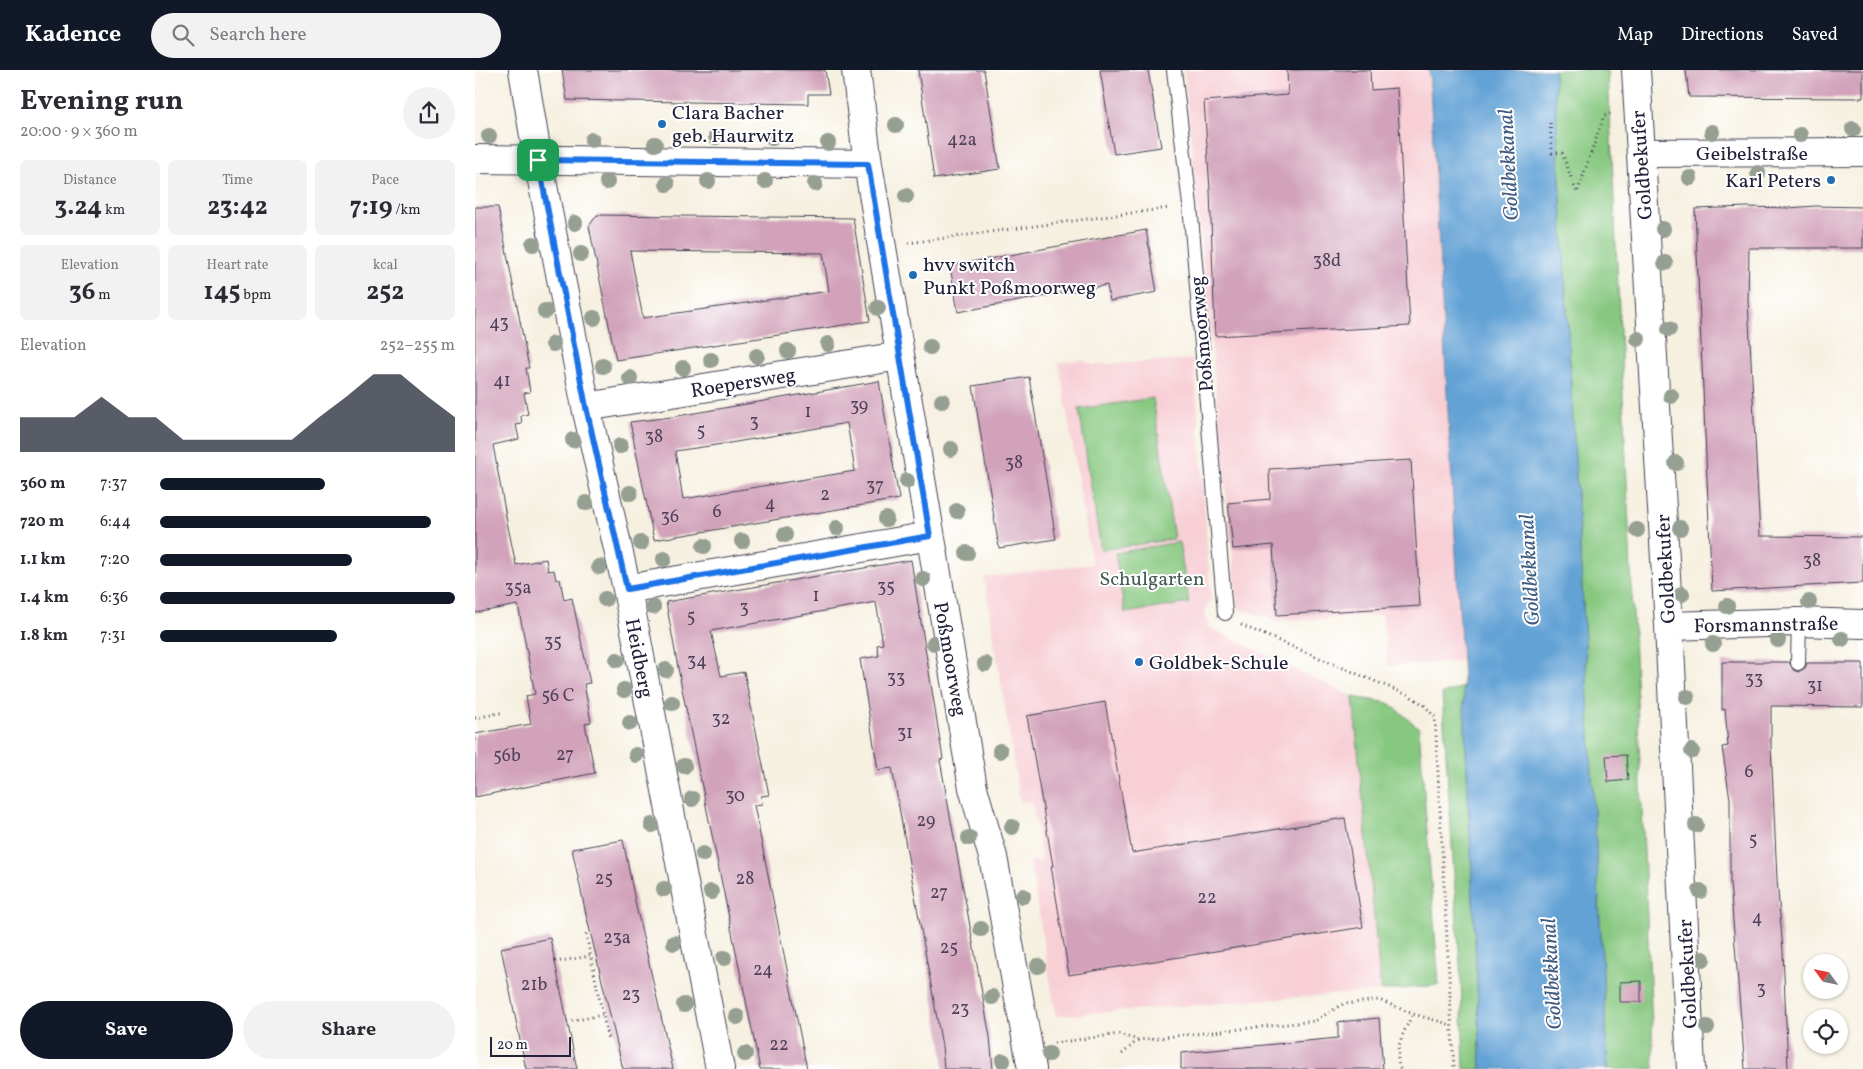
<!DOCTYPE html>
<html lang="en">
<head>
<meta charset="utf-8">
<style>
	body { margin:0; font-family:Vollkorn,serif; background:#f2f2f3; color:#2b2b33; height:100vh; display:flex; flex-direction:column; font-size:19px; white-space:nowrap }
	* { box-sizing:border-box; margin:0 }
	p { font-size:16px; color:#7c7c81 }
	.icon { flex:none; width:28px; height:28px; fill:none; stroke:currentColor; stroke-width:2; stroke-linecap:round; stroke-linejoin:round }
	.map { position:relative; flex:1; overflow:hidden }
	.side { display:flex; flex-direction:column; background:#fff; width:475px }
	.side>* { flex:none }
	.needle { width:32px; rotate:303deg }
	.buttons { position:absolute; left:1328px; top:884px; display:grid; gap:10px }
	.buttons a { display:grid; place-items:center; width:45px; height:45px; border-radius:50%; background:#fff; box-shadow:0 1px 4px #0004; font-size:25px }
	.scale { position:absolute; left:15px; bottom:12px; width:81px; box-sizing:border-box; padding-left:5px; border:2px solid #22223b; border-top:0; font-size:14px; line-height:18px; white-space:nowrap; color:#22223b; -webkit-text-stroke:4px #fff; paint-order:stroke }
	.pin { position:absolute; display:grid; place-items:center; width:42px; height:42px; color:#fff; margin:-21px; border-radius:10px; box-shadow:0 2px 8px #0006 }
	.round { display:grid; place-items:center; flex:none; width:52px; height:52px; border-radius:26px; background:#f2f2f3 }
	.overview { display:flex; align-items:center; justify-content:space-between; height:85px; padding:0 20px }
	h1 { font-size:28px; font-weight:700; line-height:38px }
	.metrics { display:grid; grid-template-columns:repeat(3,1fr); gap:8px; height:85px; padding:5px 20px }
	.metrics div { display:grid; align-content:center; border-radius:8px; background:#f2f2f3; text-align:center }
	.metrics b { font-size:25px; font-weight:700 }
	.metrics small { font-size:14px; font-weight:400 }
	.metrics p { font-size:14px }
	.chart { height:140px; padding:10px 20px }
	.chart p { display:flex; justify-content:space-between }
	.chart svg { width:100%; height:90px; margin-top:5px; fill:#111827; opacity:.7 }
	.primary-button { display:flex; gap:10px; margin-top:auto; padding:10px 20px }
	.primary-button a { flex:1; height:58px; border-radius:30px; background:#111827; color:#fff; font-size:20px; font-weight:700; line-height:58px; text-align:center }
	.primary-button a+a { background:#f2f2f3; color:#2b2b33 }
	ul { padding:0 20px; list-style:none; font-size:16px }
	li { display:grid; grid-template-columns:80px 60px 1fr; align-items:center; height:38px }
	li i { height:12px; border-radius:6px; background:#111827 }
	header { display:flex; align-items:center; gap:30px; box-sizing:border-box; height:70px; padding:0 25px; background:#111827; color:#fff }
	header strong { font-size:24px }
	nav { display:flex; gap:28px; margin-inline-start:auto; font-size:18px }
	.search { width:350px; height:45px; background:#f2f2f3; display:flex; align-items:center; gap:12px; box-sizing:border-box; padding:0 18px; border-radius:28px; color:#7c7c81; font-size:19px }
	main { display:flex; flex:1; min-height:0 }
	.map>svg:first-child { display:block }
</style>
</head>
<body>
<header>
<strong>Kadence</strong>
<div class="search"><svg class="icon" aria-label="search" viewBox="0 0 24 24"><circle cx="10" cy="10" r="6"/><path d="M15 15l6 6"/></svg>Search here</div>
<nav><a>Map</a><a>Directions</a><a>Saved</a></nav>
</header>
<main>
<section class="side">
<div class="overview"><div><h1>Evening run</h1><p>20:00 · 9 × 360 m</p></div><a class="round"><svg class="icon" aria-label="share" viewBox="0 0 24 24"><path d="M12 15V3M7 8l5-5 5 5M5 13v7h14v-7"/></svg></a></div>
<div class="metrics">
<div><p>Distance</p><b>3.24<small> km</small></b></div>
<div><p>Time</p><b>23:42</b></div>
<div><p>Pace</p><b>7:19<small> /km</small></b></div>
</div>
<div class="metrics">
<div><p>Elevation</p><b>36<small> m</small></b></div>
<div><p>Heart rate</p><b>145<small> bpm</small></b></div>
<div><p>kcal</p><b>252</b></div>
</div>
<div class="chart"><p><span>Elevation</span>252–255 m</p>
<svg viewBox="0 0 160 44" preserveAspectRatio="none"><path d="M0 44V27L10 27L20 27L30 17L40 27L50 27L60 38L70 38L80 38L90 38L100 38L110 27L120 17L130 6L140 6L150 17L160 27V44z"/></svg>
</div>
<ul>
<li><b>360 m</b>7:37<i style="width:56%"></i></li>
<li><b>720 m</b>6:44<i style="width:92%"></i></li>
<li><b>1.1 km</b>7:20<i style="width:65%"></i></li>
<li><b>1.4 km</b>6:36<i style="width:100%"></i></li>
<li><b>1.8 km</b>7:31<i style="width:60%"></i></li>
</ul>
<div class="primary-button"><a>Save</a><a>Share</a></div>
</section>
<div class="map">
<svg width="1388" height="999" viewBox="0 0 1388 999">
	<rect width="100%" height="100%" fill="#fff"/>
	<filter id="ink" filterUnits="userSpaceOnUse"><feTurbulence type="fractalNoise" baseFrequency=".02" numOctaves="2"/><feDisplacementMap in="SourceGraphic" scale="10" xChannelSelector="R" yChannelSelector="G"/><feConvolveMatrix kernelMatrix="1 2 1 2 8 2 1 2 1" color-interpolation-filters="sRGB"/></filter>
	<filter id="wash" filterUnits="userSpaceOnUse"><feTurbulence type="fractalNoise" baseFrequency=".0096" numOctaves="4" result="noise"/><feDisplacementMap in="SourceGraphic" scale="20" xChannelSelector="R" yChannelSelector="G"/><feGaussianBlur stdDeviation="1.12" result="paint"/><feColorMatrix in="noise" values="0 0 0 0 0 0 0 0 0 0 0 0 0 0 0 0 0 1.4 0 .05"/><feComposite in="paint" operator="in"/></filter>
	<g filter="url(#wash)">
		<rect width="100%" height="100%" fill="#f6f0e0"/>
		<path fill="#f7cfd5" d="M709,0H953L987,591L913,596L907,545L803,551L763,539Z
			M719,289L736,530L730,540L733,557L878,627L906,921L581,946L555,792L567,790L557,731L545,732L509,507L617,494L584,293L607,290L618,295Z"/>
		<path fill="#87c880" stroke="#54755e" d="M1079,0H1133L1179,999H1133Z
			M678,328L699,469L626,480L604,339Z
			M704,472L714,533L650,543L640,483Z
			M988,617L1006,999H989L986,911L967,624Z
			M878,627L914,633L944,658L964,915L906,921Z"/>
		<path fill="#64a2d5" stroke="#436288" d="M954,0H1079L1133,999H1006L987,591Z"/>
		<g id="blocks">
			<path fill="#d1a2b9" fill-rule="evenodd" d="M87,0H350L354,24H333V34L92,30Z
				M443,0H509L525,99L459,109Z
				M625,0H673L686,77L639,84Z
				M812,0H895L896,20L922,18L935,256L740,266L735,120L729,31L813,25Z
				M1211,0H1388V28L1214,27Z
				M1340,136L1388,137V178H1274L1273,231L1285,466L1388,467V513L1237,521L1220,139L1272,137L1313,138Z
				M0,137H23L54,298H51L55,322L49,323L53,344L46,346L47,354L41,355L44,369L18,375L32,452L41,495L71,489L73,501L79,500L81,510L85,509L89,530L97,528L115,613L109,614L116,652L110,654L120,703L0,727V664L56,654L51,626L60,624L43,535L0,543Z
				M122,145L378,148L395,251L141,290L114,156ZM155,181L348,183L354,221L168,248Z
				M671,160L682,222L635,231L632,215L483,242L475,196Z
				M554,307L581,469L524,478L498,316Z
				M404,311L424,429L179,470L155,352L197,347ZM372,353L380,401L208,429L200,381L255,373Z
				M936,390L945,536L802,545L798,475L758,479L753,433L795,429L794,399Z
				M436,490L468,689L465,690L515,967L518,999H469L467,976L417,698L403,700L385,589L404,586L402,575L408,574L401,532L236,561L246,606L269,602L294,725L286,726L287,734L279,735L332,999H285L206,614L191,532Z
				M1247,592H1314L1318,600L1323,602L1330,598L1332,593H1388V637L1296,636V675L1302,809L1308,881L1313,999H1270L1255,813V729L1247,677L1253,676L1250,639L1247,640Z
				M630,632L657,783L870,748L888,857L594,905L576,796H578L552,646Z
				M1151,685L1153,710L1133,712L1131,686Z
				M148,770L161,836L198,999H148L111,844L97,779Z
				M75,868L80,892L102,999H51L26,878Z
				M1166,911V932H1145V912Z
				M904,948L908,999H706V983L863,968V952Z"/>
		</g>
	</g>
	<g filter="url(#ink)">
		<use href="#blocks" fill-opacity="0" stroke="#424154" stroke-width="1"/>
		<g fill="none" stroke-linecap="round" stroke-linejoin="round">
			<defs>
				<path id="service" d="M699,0L715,135L750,543
					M1323,593L1324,552"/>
				<path id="minor" d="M48,0L63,90L111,337L152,519L245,999
					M381,0L393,94L498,718L518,787L557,999
					M1161,0L1194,556L1216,999
					M1166,83L1388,82
					M0,89L393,94
					M111,337L425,286
					M152,519L455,466
					M1194,556L1324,552L1388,554"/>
			</defs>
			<use href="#service" stroke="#424154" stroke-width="16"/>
			<use href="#minor" stroke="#424154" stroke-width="30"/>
			<path stroke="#424154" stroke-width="3" stroke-dasharray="1 4" stroke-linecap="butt" d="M1075,53L1077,83H1087L1102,123L1129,46L1137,43
				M433,173L694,138
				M766,555L935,626L949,635L960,647L979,999
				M0,648L29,642
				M111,864L133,970
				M80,892L115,886
				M92,952L127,945
				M579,973L644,964L663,970L840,951L868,934L904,930L938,944L977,955
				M647,984L663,970
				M925,999C918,979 929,961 938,944"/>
			<use href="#service" stroke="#fff" stroke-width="14"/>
			<use href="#minor" stroke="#fff" stroke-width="28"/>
		</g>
		<g fill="#959f92">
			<circle cx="421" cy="55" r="8"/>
			<circle cx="1378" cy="59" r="8"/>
			<circle cx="1237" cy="62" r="8"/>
			<circle cx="1325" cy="65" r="8"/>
			<circle cx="14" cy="66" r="8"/>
			<circle cx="241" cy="67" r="8"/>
			<circle cx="297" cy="68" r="8"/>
			<circle cx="117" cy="70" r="8"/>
			<circle cx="353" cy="73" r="8"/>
			<circle cx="180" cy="74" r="8"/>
			<circle cx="1283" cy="103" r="8"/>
			<circle cx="1215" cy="108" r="8"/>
			<circle cx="233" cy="111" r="8"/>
			<circle cx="290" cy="111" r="8"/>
			<circle cx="132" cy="112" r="8"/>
			<circle cx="192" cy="114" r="8"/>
			<circle cx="340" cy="114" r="8"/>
			<circle cx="431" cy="126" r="8"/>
			<circle cx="100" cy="153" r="8"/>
			<circle cx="1188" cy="159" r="8"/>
			<circle cx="58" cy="174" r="8"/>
			<circle cx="106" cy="184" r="8"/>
			<circle cx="1190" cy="193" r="8"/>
			<circle cx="403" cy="238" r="8"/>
			<circle cx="70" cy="241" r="8"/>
			<circle cx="119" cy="248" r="8"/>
			<circle cx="1194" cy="259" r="8"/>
			<circle cx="1163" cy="269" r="8"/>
			<circle cx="78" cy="274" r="8"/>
			<circle cx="353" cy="274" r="8"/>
			<circle cx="455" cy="277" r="8"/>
			<circle cx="313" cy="281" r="8"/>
			<circle cx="282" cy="286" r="8"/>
			<circle cx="236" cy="290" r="8"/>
			<circle cx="128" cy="296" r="8"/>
			<circle cx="208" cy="298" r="8"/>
			<circle cx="155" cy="308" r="8"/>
			<circle cx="1196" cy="326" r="8"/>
			<circle cx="467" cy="331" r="8"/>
			<circle cx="98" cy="370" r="8"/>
			<circle cx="145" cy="376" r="8"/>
			<circle cx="476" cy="379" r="8"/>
			<circle cx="1201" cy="393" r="8"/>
			<circle cx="432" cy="411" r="8"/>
			<circle cx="155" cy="423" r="8"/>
			<circle cx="111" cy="433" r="8"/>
			<circle cx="482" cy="441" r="8"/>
			<circle cx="411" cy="449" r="8"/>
			<circle cx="362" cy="458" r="8"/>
			<circle cx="1205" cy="458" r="8"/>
			<circle cx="1162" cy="460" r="8"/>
			<circle cx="310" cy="465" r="8"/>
			<circle cx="267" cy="471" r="8"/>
			<circle cx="166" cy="473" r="8"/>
			<circle cx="229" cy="476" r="8"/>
			<circle cx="492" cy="483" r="8"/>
			<circle cx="189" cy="489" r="8"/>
			<circle cx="124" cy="497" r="8"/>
			<circle cx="448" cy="509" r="8"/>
			<circle cx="1207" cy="524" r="8"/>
			<circle cx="130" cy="529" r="8"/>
			<circle cx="1334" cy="532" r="8"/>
			<circle cx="1252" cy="536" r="8"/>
			<circle cx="178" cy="537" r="8"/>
			<circle cx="1367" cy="569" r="8"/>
			<circle cx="1303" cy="570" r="8"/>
			<circle cx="459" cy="573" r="8"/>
			<circle cx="1238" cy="574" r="8"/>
			<circle cx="142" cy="590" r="8"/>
			<circle cx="510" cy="594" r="8"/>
			<circle cx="191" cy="600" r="8"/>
			<circle cx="149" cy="620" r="8"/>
			<circle cx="1212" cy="627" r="8"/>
			<circle cx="197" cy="633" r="8"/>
			<circle cx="155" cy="653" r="8"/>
			<circle cx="525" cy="681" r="8"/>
			<circle cx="1217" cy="681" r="8"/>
			<circle cx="161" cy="685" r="8"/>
			<circle cx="209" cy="696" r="8"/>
			<circle cx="217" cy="729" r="8"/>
			<circle cx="177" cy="755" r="8"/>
			<circle cx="1221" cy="755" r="8"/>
			<circle cx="537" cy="757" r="8"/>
			<circle cx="494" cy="768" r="8"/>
			<circle cx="228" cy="784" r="8"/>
			<circle cx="189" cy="819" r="8"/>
			<circle cx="1225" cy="821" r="8"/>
			<circle cx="236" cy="822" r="8"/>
			<circle cx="548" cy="826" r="8"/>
			<circle cx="506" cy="859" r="8"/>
			<circle cx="199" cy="873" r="8"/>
			<circle cx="249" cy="888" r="8"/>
			<circle cx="1228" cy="889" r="8"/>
			<circle cx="563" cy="896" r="8"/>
			<circle cx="517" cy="927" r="8"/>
			<circle cx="209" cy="935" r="8"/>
			<circle cx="262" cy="947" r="8"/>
			<circle cx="1232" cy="957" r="8"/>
			<circle cx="270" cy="984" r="8"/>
			<circle cx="574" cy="984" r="8"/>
			<circle cx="528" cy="991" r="8"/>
		</g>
	</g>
	<g fill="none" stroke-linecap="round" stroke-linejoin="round" filter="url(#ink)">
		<defs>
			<path id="route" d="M63,90L393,94L455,466L152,519L111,337Z"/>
		</defs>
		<use href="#route" stroke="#fff" stroke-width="10"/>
		<use href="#route" stroke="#1a73e8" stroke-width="6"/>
	</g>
	<g fill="#1f6fb2" stroke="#fff" stroke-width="2">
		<circle cx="187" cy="54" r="5"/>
		<circle cx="1356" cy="110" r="5"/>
		<circle cx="438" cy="205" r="5"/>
		<circle cx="664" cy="592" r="5"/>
	</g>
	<g text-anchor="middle" stroke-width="4" stroke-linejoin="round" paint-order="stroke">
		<g font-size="18" fill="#4e425a">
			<text x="487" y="75">42a</text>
			<text x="852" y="196">38d</text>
			<text x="24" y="258">43</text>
			<text x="27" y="316">41</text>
			<text x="384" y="341">39</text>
			<text x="333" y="347">1</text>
			<text x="279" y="357">3</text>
			<text x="226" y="366">5</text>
			<text x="179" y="372">38</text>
			<text x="539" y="398">38</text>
			<text x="400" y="421">37</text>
			<text x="350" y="430">2</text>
			<text x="295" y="439">4</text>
			<text x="242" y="447">6</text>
			<text x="195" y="452">36</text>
			<text x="1337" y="496">38</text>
			<text x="411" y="522">35</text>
			<text x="43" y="523">35a</text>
			<text x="341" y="531">1</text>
			<text x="269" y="543">3</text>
			<text x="216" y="552">5</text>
			<text x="78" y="577">35</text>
			<text x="222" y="596">34</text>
			<text x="421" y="613">33</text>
			<text x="1279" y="614">33</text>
			<text x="1340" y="621">31</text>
			<text x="83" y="631">56 C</text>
			<text x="246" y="654">32</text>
			<text x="430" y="668">31</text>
			<text x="90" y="690">27</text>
			<text x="32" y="691">56b</text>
			<text x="1274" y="707">6</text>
			<text x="260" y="731">30</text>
			<text x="451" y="756">29</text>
			<text x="1278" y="775">5</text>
			<text x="129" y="814">25</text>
			<text x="270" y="814">28</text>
			<text x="464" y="828">27</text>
			<text x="732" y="833">22</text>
			<text x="1282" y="853">4</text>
			<text x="142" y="873">23a</text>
			<text x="474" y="883">25</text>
			<text x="288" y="905">24</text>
			<text x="59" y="920">21b</text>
			<text x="1286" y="924">3</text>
			<text x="156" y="930">23</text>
			<text x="485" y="944">23</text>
			<text x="304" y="980">22</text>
		</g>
		<g font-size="20" fill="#22223b" stroke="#fff" text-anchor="start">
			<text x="197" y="49">Clara Bacher<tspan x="197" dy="23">geb. Haurwitz</tspan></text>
			<text x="1346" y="117" text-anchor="end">Karl Peters</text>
			<text x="448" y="201">hvv switch<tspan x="448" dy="23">Punkt Poßmoorweg</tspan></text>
			<text x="674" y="599">Goldbek-Schule</text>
		</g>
		<g font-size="20" fill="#22223b" stroke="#fff">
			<text x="1277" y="90">Geibelstraße</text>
			<text transform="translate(1166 95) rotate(-94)" y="7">Goldbekufer</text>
			<text transform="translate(726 264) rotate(-95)" y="7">Poßmoorweg</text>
			<text transform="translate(268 312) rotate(-9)" y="7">Roepersweg</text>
			<text transform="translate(1190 499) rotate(-93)" y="7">Goldbekufer</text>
			<text transform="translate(1291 554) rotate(-1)" y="7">Forsmannstraße</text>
			<text transform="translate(165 588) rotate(79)" y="7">Heidberg</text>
			<text transform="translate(476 589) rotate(80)" y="7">Poßmoorweg</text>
			<text transform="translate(1212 904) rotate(-93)" y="7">Goldbekufer</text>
		</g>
		<g font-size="20" fill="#455c53" stroke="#fff">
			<text x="677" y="515">Schulgarten</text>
		</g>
		<g font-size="21" font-style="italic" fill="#405c80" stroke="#fff">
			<text transform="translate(1033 95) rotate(-93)" y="7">Goldbekkanal</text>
			<text transform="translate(1054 500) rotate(-93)" y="7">Goldbekkanal</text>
			<text transform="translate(1076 904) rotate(-93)" y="7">Goldbekkanal</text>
		</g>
	</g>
</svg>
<div class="buttons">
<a><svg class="needle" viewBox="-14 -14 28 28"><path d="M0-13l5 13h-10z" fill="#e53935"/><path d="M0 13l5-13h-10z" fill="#7c7c81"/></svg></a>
<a><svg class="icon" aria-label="locate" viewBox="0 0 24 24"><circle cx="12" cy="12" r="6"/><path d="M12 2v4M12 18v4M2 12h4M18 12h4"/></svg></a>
</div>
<div class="scale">20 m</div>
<div class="pin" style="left:63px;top:90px;background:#1e9e55"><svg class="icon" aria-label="arrive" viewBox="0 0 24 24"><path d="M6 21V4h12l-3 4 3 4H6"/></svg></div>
</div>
</main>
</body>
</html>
